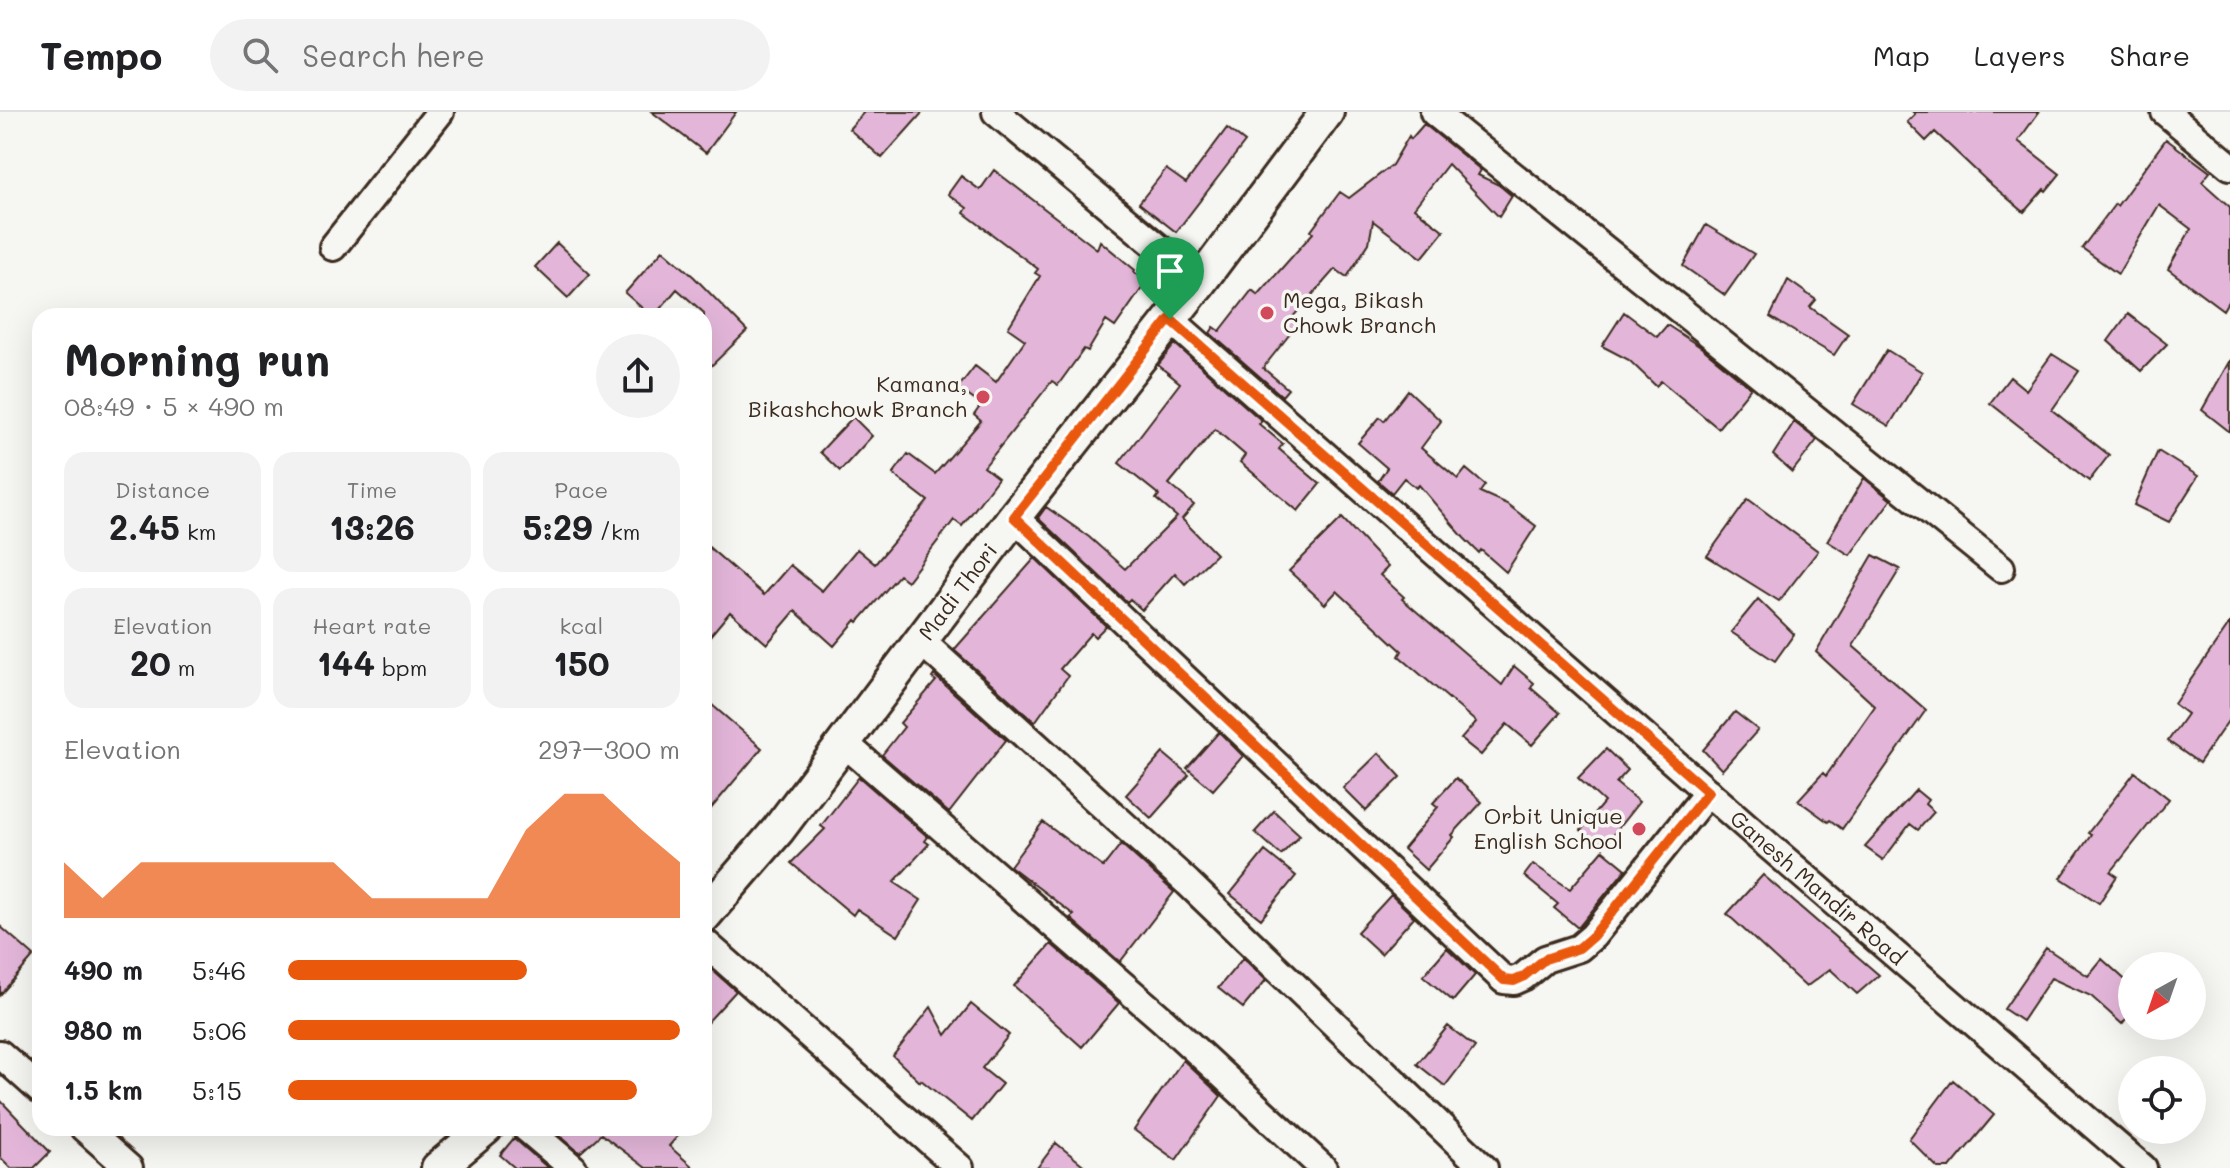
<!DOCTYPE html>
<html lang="en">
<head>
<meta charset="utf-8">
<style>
	body { margin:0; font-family:Mali,sans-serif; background:#f2f2f2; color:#202124; height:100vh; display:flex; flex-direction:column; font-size:30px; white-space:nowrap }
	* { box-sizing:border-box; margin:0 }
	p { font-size:26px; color:#757577 }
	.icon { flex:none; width:44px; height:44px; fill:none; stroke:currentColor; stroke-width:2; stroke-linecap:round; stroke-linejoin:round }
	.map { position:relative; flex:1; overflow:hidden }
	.side { position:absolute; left:32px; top:196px; width:680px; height:828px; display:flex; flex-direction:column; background:#fff; border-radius:24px; box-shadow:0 8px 32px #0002 }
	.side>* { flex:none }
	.needle { width:52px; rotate:220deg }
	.tools { position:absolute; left:2118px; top:840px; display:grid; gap:16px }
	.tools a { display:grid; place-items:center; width:88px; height:88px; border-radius:50%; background:#fff; box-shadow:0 8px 32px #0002; font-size:40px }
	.pin { position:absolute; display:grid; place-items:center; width:68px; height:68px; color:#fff; margin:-82px -34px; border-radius:50% 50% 50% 0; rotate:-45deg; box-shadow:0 0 8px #0007 }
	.pin .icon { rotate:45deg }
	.round { display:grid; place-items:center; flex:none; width:84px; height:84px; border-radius:42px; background:#f2f2f2 }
	.summary { display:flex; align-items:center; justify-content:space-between; height:136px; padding:0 32px }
	h1 { font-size:44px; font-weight:700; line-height:60px }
	.metrics { display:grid; grid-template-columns:repeat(3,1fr); gap:12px; height:136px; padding:8px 32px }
	.metrics div { display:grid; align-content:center; border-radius:20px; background:#f2f2f2; text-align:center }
	.metrics b { font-size:34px; font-weight:700 }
	.metrics small { font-size:22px; font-weight:400 }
	.metrics p { font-size:22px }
	.chart { height:224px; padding:16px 32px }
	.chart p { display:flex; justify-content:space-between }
	.chart svg { width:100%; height:144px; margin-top:8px; fill:#ea580c; opacity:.7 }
	ul { padding:0 32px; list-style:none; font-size:26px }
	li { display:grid; grid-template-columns:128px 96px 1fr; align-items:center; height:60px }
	li i { height:20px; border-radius:10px; background:#ea580c }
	header { display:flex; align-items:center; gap:48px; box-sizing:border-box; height:112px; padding:0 40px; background:#fff; border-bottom:2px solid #e0e0e0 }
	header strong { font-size:38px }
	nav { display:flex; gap:44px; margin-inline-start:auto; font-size:28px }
	.search { width:560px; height:72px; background:#f2f2f2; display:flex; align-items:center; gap:20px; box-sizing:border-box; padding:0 28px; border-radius:44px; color:#757577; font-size:30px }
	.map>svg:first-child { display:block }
</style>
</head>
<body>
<header>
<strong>Tempo</strong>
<div class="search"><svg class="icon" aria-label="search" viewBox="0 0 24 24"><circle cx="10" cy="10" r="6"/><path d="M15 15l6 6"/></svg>Search here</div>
<nav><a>Map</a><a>Layers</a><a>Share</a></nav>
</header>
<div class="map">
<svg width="2230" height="1056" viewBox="0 0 2230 1056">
	<rect width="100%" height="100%" fill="#f6f6f2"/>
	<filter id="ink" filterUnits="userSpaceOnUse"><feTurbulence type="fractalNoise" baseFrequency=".0125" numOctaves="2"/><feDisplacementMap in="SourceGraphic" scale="16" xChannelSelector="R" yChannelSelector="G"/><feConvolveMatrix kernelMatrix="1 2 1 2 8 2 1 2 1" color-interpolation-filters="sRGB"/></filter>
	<g filter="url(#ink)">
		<path fill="#e3b6d9" stroke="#3b2a1e" stroke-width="2" d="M652,0H736L706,41Z
			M864,0H923L882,46L849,17Z
			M1913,0H2039L2018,29L2060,62L2046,79L2044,77L2024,100L1987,69L1935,20L1926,29L1907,10L1915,2Z
			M1424,12L1481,58L1478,63L1499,73L1512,84L1499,105L1448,52L1414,96L1444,119L1422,146L1373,109L1369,131L1347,165L1335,157L1290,208L1297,213L1263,256L1288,277L1282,284L1210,221L1214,215L1220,219L1252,178L1258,183L1313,121L1311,119L1340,80L1349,86L1392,53L1409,24L1411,27Z
			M1227,16L1245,30L1176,120L1139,91L1166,57L1186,71Z
			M2166,27L2210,60L2202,70L2230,95V186L2223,198L2168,157L2191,117L2159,93L2118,162L2082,136L2115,92L2117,94Z
			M994,58L1097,137L1100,129L1135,158L1134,160L1147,169L1115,215L1106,209L1088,239L1084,237L1058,273L1052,269L984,355L998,366L962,414L954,408L907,469L899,463L858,510L856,508L834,534L795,499L767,532L730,500L704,531V431L764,483L790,453L822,479L857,437L875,452L928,389L893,362L908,342L935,362L981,309L974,303L981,293L958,276L975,254L996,270L1025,228L1008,216L1040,164L1035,161L1038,157L964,101L967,96L948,82L961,64L980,78Z
			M1706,113L1754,142L1725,183L1683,154Z
			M557,131L590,162L568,186L535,155Z
			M663,138L694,165L747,219L704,261V201L677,177L654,204H651L625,181Z
			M1788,168L1816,188L1810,195L1848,222L1834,243L1770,205Z
			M1624,200L1657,225L1667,213L1702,236L1751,276L1718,316L1661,269L1656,274L1629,248L1602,234Z
			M2128,202L2167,232L2141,259L2108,229Z
			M1175,232L1262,309L1259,312L1283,332L1279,337L1320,372L1298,399L1240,350L1245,343L1215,317L1169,372L1194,393L1182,407L1216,442L1185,472L1175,461L1142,498L1130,487L1127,490L1038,406L1046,395L1089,425L1125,457L1177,405L1156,387L1159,383L1119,351L1180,271L1158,253Z
			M1887,238L1922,260L1889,314L1853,292Z
			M2052,242L2079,259L2052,298L2109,343L2089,369L1990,291L2010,265L2026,278Z
			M2230,248V320L2202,298Z
			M1408,278L1441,309L1421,336L1458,367L1466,357L1485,373L1480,380L1507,392L1536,414L1506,460L1481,438L1479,441L1464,426L1419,373L1416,376L1404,366L1392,381L1378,369L1387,356L1358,331L1380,305L1384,309Z
			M853,305L872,324L840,359L820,340Z
			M1794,310L1817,328L1792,360L1773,343Z
			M2158,339L2198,364L2169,410L2134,393Z
			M1864,366L1891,388L1850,443L1827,429Z
			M1748,387L1818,439L1779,489L1707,444Z
			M1342,406L1388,455L1380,463L1404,485L1402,487L1502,573L1514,554L1534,571L1531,576L1560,601L1532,633L1507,612L1481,643L1461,627L1476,610L1399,544L1402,539L1337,479L1325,492L1289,459Z
			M1873,443L1900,457L1853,534L1926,598L1842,717L1830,708L1828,710L1798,688L1823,661L1826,664L1875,594L1816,540Z
			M1035,446L1106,514L1095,525L1091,521L1060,557L1068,564L1035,610L954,538Z
			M1758,487L1794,522L1775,549L1731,520Z
			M2230,511V606L2199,651L2168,629L2187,602L2174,592Z
			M934,563L1006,628L949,701L882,643L904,615L900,611L936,569L932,566Z
			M704,586L762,636L704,705Z
			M1735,600L1758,618L1722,658L1703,638Z
			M1219,620L1243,644L1213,678L1187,656Z
			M1606,637L1628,658L1616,671L1639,690L1603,735L1581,718L1604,690L1578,666Z
			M1163,641L1189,663L1151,706L1126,683Z
			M1379,641L1401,665L1366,699L1343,676Z
			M2135,660L2169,687L2111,760L2117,764L2099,791L2061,766L2091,723L2088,721Z
			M859,665L928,725L925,729L929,732L894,770L921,788L898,824L857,797L853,803L791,751L825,717L821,714Z
			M1456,666L1482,690L1452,723L1454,725L1426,758L1403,737L1438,695L1433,691Z
			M1916,678L1928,688L1925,692L1934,700L1918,718L1910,712L1883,748L1865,735Z
			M1274,699L1300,723L1281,743L1255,720Z
			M1043,710L1103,755L1121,732L1174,780L1120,850L1070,806L1074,803L1010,754Z
			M1603,738L1626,757L1578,816L1554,796L1558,792L1524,764L1533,752L1570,777Z
			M1265,739L1296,764L1261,807L1230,782Z
			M1763,763L1879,863L1857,882L1830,857L1806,875L1727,802Z
			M1391,783L1414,805L1381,842L1357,820Z
			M0,814L34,844L0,883Z
			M1051,832L1119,891L1082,935L1014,874Z
			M1447,836L1475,863L1453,889L1423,864Z
			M2046,836L2088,864L2102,847L2132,874V899L2122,912L2091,884L2051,866L2022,909L2004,897Z
			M1243,846L1266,868L1243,896L1218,876Z
			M704,851L736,879L704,914Z
			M971,892L1009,923L982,956L1002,972L972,1009L921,968L920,970L893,944L931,895L946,923Z
			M1448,914L1475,935L1445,974L1417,952Z
			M1183,948L1221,984L1176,1048L1134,1018Z
			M1953,968L1994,1003L1950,1056H1938L1909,1027Z
			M0,988L50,1040L34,1056H11L0,1045Z
			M551,1016H685L669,1034L694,1056H646L601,1022L580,1041Z
			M514,1026L516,1028L548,1056H515L500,1043Z
			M1056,1031L1087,1056H1037Z"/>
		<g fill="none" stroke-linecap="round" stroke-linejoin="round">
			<defs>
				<g id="minor">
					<path d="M996,0L1200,170"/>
					<path d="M1434,0L2001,456"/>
					<path d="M2165,0L2230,54"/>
					<path d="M333,135L440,0"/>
					<path id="s1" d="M1170,207L1769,734L2143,1056"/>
					<path d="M1014,405L1504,868L1514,869L1523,865L1545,847L1579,836L1593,824L1708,680"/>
					<path d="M921,529L1188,771L1484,1056"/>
					<path d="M843,630L1163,908L1323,1056"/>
					<path d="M704,830L960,1056"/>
					<path d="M0,942L40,978"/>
					<path d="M84,1016L129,1056"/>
					<path d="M526,1016L573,1056"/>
				</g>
				<g id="major">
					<path id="s2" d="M704,804L778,718L1014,405L1200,170L1327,0"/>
					<path d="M438,1056L486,1016"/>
				</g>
			</defs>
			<use href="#minor" stroke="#3b2a1e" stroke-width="32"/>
			<use href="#major" stroke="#3b2a1e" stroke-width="38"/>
			<use href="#minor" stroke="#f6f6f2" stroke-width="26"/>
			<use href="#major" stroke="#f6f6f2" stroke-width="32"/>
		</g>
	</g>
	<g fill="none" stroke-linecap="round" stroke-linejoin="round" filter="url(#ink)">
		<defs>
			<path id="route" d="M1170,207L1708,680L1593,824L1579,836L1545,847L1523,865L1514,869L1504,868L1014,405Z"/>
		</defs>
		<use href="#route" stroke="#fff" stroke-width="16"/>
		<use href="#route" stroke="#ea580c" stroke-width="10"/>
	</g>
	<g fill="#d1495b" stroke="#f6f6f2" stroke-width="3">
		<circle cx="1267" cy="201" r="8"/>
		<circle cx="983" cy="285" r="8"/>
		<circle cx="1639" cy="717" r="8"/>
	</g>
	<g text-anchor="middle" stroke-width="7" stroke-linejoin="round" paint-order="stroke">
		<g font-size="22" fill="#3b2a1e" stroke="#f6f6f2" text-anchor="end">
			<text x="1283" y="196" text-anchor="start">Mega, Bikash<tspan x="1283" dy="25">Chowk Branch</tspan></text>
			<text x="967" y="280">Kamana,<tspan x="967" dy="25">Bikashchowk Branch</tspan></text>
			<text x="1623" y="712">Orbit Unique<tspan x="1623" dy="25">English School</tspan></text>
		</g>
		<g font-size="22" fill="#3b2a1e" stroke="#f6f6f2">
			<text dy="8" stroke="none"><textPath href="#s2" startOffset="412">Madi Thori</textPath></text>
			<text dy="8" stroke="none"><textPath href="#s1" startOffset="862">Ganesh Mandir Road</textPath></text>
		</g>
	</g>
</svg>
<div class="tools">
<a><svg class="needle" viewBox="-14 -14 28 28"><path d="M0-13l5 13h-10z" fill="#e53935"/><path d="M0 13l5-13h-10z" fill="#757577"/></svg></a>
<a><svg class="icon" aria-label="locate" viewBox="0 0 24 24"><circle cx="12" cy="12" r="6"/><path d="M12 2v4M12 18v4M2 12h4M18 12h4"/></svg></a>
</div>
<div class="pin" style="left:1170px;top:207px;background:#1e9e55"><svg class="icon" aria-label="arrive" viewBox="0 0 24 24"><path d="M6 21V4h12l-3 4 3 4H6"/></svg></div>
<section class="side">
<div class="summary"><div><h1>Morning run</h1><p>08:49 · 5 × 490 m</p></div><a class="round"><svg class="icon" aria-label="share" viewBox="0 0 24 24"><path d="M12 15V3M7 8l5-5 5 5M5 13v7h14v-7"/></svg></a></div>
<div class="metrics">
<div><p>Distance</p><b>2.45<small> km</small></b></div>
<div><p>Time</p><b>13:26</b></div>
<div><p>Pace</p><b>5:29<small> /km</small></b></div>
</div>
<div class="metrics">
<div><p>Elevation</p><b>20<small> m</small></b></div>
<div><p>Heart rate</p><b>144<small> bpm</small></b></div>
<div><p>kcal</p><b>150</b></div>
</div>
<div class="chart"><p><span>Elevation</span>297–300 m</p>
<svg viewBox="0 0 160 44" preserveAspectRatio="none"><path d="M0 44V27L10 38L20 27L30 27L40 27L50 27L60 27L70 27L80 38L90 38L100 38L110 38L120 17L130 6L140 6L150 17L160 27V44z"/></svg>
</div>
<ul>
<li><b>490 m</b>5:46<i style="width:61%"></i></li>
<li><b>980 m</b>5:06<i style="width:100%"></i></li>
<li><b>1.5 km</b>5:15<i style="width:89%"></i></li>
</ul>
</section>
</div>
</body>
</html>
